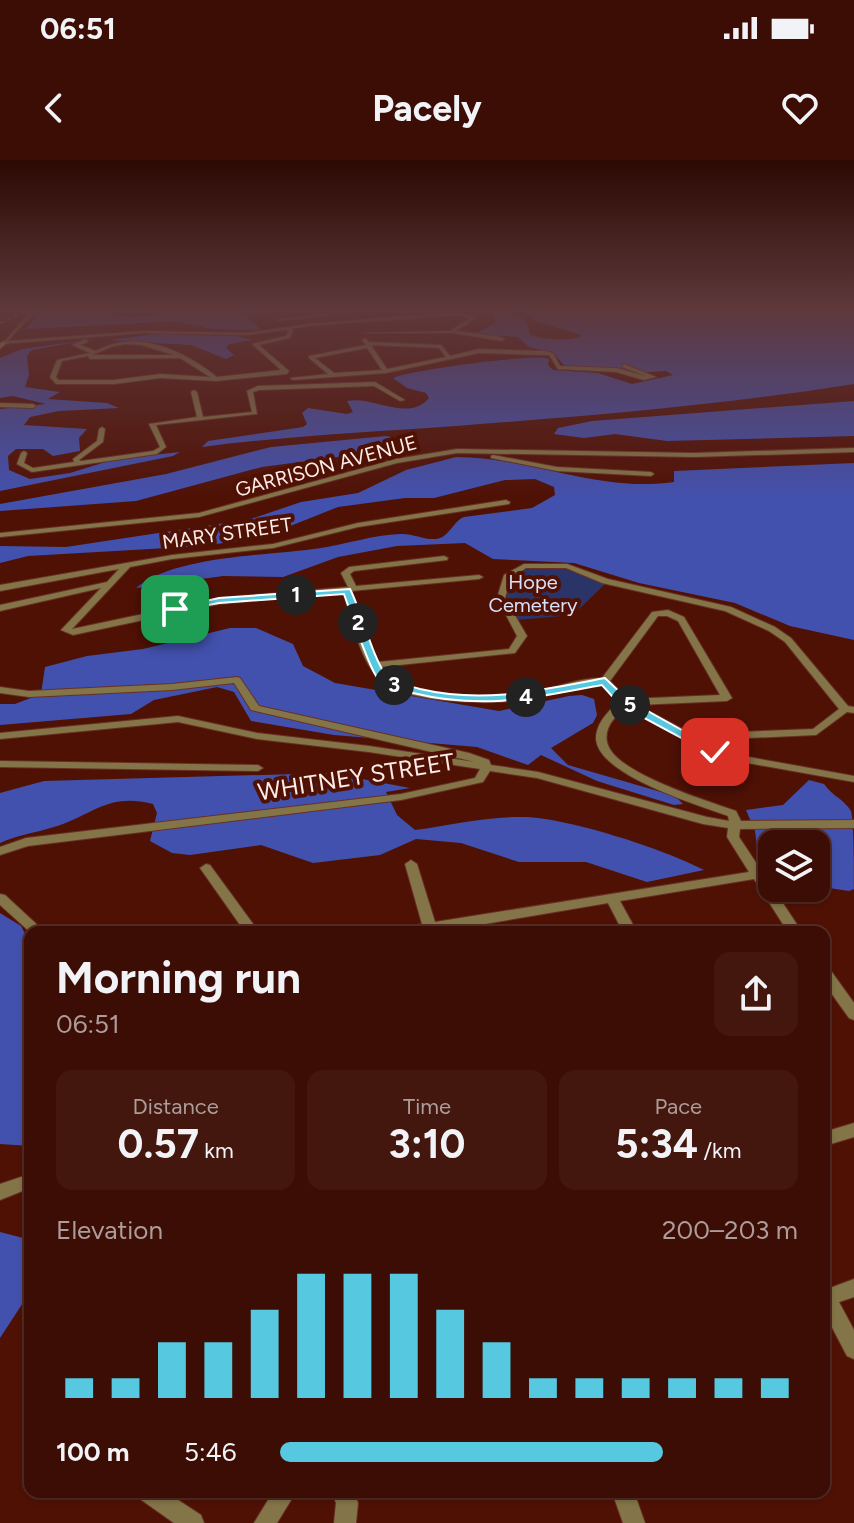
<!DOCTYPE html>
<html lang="en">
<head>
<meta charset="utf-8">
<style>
	body { margin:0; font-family:Figtree,sans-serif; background:#43160e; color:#f1f3f6; height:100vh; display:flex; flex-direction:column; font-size:30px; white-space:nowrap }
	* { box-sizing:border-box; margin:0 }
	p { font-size:26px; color:#ac9c9a }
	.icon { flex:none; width:44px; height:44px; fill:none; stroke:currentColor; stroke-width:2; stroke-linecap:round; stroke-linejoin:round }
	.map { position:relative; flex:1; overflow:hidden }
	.side { position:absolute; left:24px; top:766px; width:806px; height:572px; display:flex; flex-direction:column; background:#3c0d04; border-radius:16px; box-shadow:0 2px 6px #0004,0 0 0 2px #552d26 }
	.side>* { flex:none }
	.controls { position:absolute; left:758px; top:670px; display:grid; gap:16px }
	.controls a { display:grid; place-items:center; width:72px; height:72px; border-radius:16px; background:#3c0d04; box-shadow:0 2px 6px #0004,0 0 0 2px #552d26; font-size:40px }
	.pin { position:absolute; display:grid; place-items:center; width:68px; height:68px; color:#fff; margin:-34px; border-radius:16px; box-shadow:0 4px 12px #0006 }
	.km { position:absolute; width:40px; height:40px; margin:-20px; border-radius:50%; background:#222; color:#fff; font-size:22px; line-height:40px; text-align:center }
	.round { display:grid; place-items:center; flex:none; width:84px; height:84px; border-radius:16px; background:#43160e }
	.overview { display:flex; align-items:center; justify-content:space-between; height:136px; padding:0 32px }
	h1 { font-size:44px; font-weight:700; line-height:60px }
	.figures { display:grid; grid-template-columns:repeat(3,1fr); gap:12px; height:136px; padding:8px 32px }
	.figures div { display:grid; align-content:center; border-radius:16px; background:#43160e; text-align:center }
	.figures b { font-size:40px; font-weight:700 }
	.figures small { font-size:22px; font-weight:400 }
	.figures p { font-size:22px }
	.chart { height:224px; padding:16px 32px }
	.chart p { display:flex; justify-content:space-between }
	.chart svg { width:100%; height:144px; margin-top:8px; stroke:#56c9e1; stroke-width:6 }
	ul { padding:0 32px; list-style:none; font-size:26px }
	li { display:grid; grid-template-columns:128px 96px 1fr; align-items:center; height:60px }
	li i { height:20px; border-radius:10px; background:#56c9e1 }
	.status { display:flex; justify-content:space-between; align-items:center; height:56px; padding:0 40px; background:#3c0d04; direction:ltr }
	.status svg { height:22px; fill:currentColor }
	header { display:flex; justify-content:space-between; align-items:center; height:104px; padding:0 32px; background:#3c0d04; font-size:36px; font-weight:700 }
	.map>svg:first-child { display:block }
</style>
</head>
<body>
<div class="status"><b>06:51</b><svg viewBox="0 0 49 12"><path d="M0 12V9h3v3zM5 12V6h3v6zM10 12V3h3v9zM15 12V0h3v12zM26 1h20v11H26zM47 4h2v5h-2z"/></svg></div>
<header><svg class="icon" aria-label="back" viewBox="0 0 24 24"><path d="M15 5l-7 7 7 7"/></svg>Pacely<svg class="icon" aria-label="heart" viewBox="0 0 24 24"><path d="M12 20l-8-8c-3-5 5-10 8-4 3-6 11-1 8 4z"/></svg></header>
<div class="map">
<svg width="854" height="1363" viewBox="0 0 854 1363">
	<rect width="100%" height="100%" fill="#501105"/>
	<path fill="#2a3469" d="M529,408H566L605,424L573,455L516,460L503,429L512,414Z"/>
	<path fill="#4351ae" d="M43,149H123L110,154L128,157L159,155L150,149L242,152L261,170L212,169L174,161L26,169Z
		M485,149H506L526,161L530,175C543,179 573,183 582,175L535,161L523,149H854V224C722,245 589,256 456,266C371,272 287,276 202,287L208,281L303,267L307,264L302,253L308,248L347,254L353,252L347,241C372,235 409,263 429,238L426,233L407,228L393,218C410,210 536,193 549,199L548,205L553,210L598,213L632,224L673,215L666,211L635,213L611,208L566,207L553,193L529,187L518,177L475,174L495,163L494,156Z
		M156,174L237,176L252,180L229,184L226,188L234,195L226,199L191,185L109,180Z
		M100,178L32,190L27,196L29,215L25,227L60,232L48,239L107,243L119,248L59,251L30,257L24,265L87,269L79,278L80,291L53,296L43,289H16L8,296L9,310L30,319L70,313L115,299L180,292L173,296L0,331V249L46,244L13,236L0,238V198L22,189Z
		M854,241V276L667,281L615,274L584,278L554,274L558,268L592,261Z
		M386,276L401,279L360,294L262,307L136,341L0,351V344L166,314L271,287Z
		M456,297C530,297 599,333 674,322V311L854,303V480L790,466L735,443L639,423L574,403L493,399L465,383L397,386L338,397L283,417L223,416L136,428C176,395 269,396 321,388C347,384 373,375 400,374C412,373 424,380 436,379C450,377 452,362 464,357L532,348L555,335L554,327L535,319L505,320L434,338H405L338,347L260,378L202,386L28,396L0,403V386L66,387L251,359L301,342L358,333L406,310Z
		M230,468H256L293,484L303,506L335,523L499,551L569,536L582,535L594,539L597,555L593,563L551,588L568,605L675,636L683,644L674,645L597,621L541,595L528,605L477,587L334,575L251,561L234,532L217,527L154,540L131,554L0,565V544H15L41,534L45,507L87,496L143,489Z
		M330,613L410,628L386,632L397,655L415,670C451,665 489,656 526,657C571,659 664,689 704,710L647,722L586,702H519L461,683L416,679L380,695L313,703L261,685L190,695L172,693L150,681L157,653L153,644C108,632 93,655 54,667C35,673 17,675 0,683V633L44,621Z
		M809,620L824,624C832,636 844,639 851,651C854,664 854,711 854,729L849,731L816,726V684H772V715L760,710L755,671L746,650L783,645Z
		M0,753L21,766L30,783V986L0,984Z
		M0,1072L27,1079L30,1077V1132L0,1178Z"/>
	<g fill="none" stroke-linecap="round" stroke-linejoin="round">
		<defs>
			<path id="street" d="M33,149H37L8,181L144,171L247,173L308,164L453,152L455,151L476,158L456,171L497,176L505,179L502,181L451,173H362L450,171L470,158L459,155L308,166L291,169L293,171L290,178L259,185L289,211L287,214L216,221L160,218L114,224H56L50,217L57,200L90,193L72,185L86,179L88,182L80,185L96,191C137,168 184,191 217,217L281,210L252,184L286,176L288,171L286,170L247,175L144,173L2,184ZM125,184L141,185L174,195H92L111,187ZM88,196L90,199L180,198L210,217L160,214L114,220H58L56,217L62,201Z
				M367,149H377L278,161L276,160Z
				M365,178L369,182L441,185L450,196L479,189L545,191L553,193L560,206L616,208L646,216L622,207L624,204L656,217L644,220L616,212L558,209L549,195H545L479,193L386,213L293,220L290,218L328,214L309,198V196L366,185L362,180ZM371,185L439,188L446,197L387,209ZM367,188L382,210L334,213L315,198Z
				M375,222L405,240L400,241L374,226L259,230L253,232L257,254L156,265L166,287L157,294L32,312L17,304L21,293L24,291L27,293L24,303L33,308L74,302L73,299L97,281L99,269L102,267L105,269L103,282L79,300L81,301L153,291L160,287L149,264L197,257L191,232L194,230L197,232L203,257L252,252L247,231L258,226Z
				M0,243L33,244L36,246L33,248L0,247Z
				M854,288V292L694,297L457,293L397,303L199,357L0,377V373L199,353L396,299L457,289L694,293Z
				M493,295L557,307L651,312L654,314L651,316L557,311L491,298V296Z
				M506,340L510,342L509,344L358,367L273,388L172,399L130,407L72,469L219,438L348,427L341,413L349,407L444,396L448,398L447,400L354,411L350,414L356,426L479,415L483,417L479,419L351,431L366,476L378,502L509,489L517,476L497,438L504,415L524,404H567L608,419L731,447L775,467L791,478L848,546L854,547V553L847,552L816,575L704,580L732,594L854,616V622L725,599L689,580L683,579L682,577L625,547C615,557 602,569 608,585C618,614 708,641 736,651L741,661L854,660V668L740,669L739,677L802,772H788L754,719L620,741L637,772H623L608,743L438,772H396L398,769L422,764L405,704L411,700L417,704L435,762L749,712L727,677L728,668L703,664L537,618L490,611L483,622L401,640L28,686L0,695V687L26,678L401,634L475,618L480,609L369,592L257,579L178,562L0,579V573L178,556L257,573L369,586L475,602L251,550L234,523L172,530L29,537L0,533V527L29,531L172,524L237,517L240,518L259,546L469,593L489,600L491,605L538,612L707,657L729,661L728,656C698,645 598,615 596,579C596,563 608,552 618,542L602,524C577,524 555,535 531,539C496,545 401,545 377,517C358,494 352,460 343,432L219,444L73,475L61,470L101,428L0,451V445L107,422L119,409L0,431V425L172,395L273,384L358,363ZM526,408H566L602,423L725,451L769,471L785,482L839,549L813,569L692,574L637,545L727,541L732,538L684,457L668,450L652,452L602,518C576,518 554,529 529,533C492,540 403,541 380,507L515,493L527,476L505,438L511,418ZM658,456H667L678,461L720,535L627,539L610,521Z
				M0,601L258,605L263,608L258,611L0,607Z
				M206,704L210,705L259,772H245L200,708Z
				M0,734L5,735L45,772H30L0,745Z
				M824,807L829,808L854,843V860L849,858L824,823Z
				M854,963V977L824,986V972Z
				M30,1014V1028L0,1040V1024Z
				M854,1119V1137L839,1142L854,1170V1199L847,1196L824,1152V1125L830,1128Z
				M136,1332H166L201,1355L204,1363H174L140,1339Z
				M273,1332H296L277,1363H254Z
				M332,1332H354L358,1343L356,1363H334L336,1343Z
				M612,1332H634L645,1363H623Z"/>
			<path id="secondary" d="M4,181L7,183L0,189V183Z"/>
		</defs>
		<use href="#street" stroke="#683025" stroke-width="2"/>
		<use href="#secondary" stroke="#683025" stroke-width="2"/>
		<use href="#street" fill="#837548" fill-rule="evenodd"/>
		<use href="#secondary" fill="#b69f53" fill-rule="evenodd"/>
		<path stroke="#af8982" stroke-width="2" stroke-dasharray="4 4" stroke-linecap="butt" d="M0,163L30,149"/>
	</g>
	<linearGradient id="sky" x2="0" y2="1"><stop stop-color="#2c0903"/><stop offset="0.44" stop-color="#5e383b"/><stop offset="1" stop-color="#5e383b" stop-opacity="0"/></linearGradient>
	<rect width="854" height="339" fill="url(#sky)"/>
	<path fill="#56c9e1" stroke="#fff" stroke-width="2" d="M350,429C361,450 373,499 386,515C394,524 410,526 420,529C484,544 542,530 605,518L628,540L721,592L711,594L620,545L602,525C534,538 482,550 413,533C402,531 387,528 379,520C369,510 350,450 344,434L219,443L175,451L171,449L219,438Z"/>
	<g text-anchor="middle" stroke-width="8" stroke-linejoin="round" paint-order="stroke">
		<g font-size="20" fill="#fdece8" stroke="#501105">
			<text transform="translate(326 306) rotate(-15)" y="7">GARRISON AVENUE</text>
			<text transform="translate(227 373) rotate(-8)" y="7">MARY STREET</text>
		</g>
		<g font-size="20" fill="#d9e0f9" stroke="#501105">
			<text x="533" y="429">Hope<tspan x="533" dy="23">Cemetery</tspan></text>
		</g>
		<g font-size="24" fill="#fdece8" stroke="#501105">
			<text transform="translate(356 617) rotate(-9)" y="8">WHITNEY STREET</text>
		</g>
	</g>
</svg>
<div class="controls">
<a><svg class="icon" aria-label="layers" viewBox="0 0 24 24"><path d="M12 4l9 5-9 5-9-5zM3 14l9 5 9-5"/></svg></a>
</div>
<div class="pin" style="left:175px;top:449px;background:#1e9e55"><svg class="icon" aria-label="arrive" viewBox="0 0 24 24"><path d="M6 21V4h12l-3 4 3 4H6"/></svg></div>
<div class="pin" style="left:715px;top:592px;background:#d93025"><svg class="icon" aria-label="check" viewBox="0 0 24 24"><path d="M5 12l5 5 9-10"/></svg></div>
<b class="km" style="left:296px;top:435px">1</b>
<b class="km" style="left:358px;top:463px">2</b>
<b class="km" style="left:394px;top:525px">3</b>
<b class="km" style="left:526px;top:537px">4</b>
<b class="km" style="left:630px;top:545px">5</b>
<section class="side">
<div class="overview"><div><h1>Morning run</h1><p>06:51</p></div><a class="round"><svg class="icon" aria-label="share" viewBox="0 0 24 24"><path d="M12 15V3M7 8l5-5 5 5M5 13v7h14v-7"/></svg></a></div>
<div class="figures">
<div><p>Distance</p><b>0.57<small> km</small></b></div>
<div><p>Time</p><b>3:10</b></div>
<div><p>Pace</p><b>5:34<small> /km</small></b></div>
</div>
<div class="chart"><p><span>Elevation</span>200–203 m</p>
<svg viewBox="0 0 160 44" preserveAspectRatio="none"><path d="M5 44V38M15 44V38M25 44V27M35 44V27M45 44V17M55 44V6M65 44V6M75 44V6M85 44V17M95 44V27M105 44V38M115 44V38M125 44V38M135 44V38M145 44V38M155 44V38"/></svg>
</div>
<ul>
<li><b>100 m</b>5:46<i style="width:74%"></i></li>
</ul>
</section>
</div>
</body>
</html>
